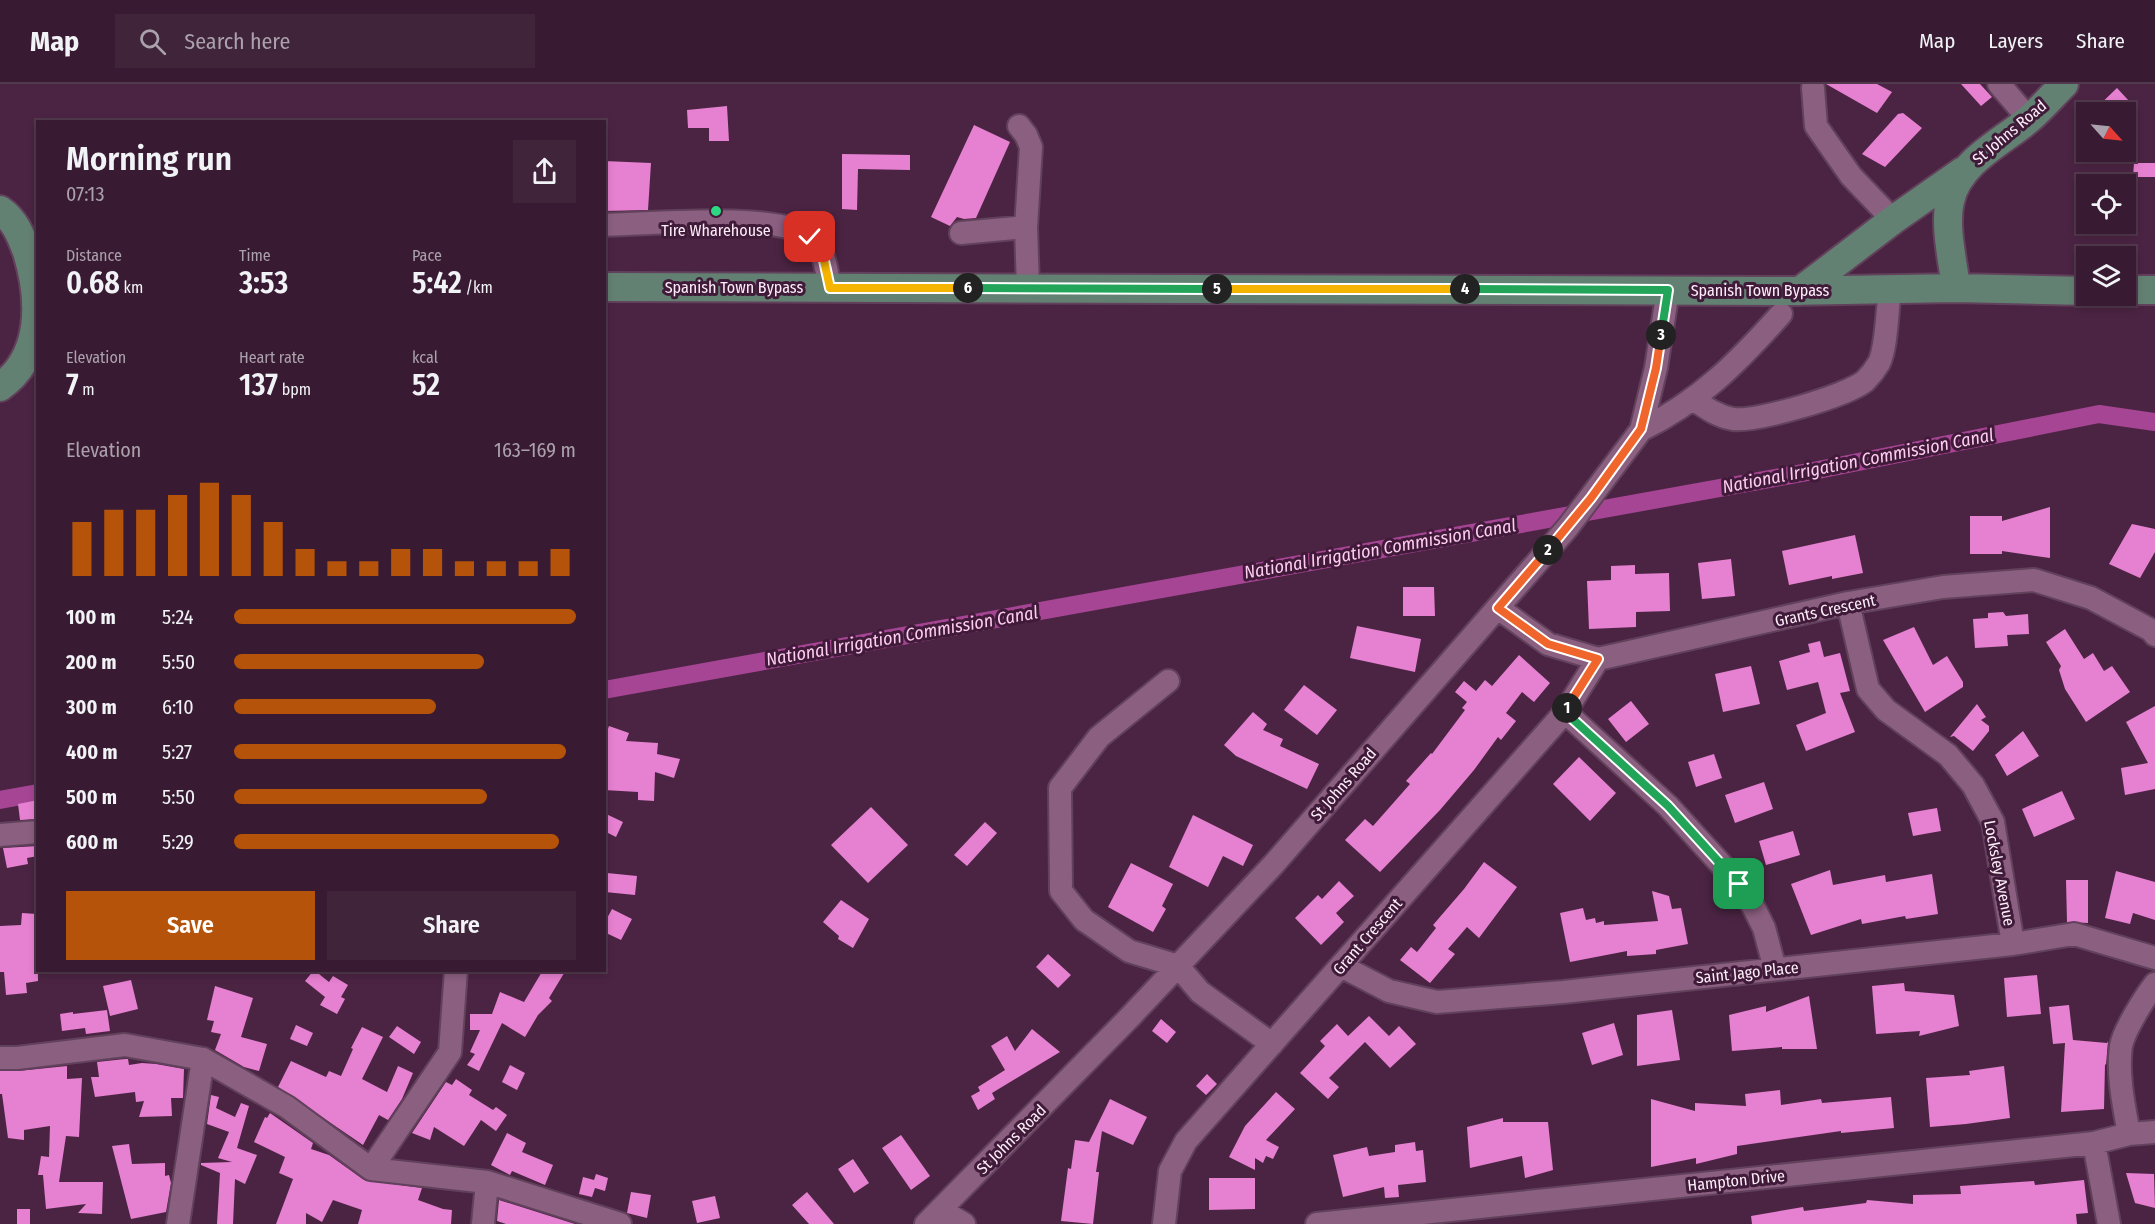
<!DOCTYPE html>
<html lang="en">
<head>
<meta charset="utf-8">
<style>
	body { margin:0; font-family:"Fira Sans Condensed",sans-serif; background:#3f243a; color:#f1f3f6; height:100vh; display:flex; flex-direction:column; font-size:22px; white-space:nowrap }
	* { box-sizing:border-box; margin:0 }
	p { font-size:20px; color:#aba1ac }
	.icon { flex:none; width:33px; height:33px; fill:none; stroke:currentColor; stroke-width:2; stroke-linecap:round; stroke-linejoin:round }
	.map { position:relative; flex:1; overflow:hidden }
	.sheet { position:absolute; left:36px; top:36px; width:570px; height:852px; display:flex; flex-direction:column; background:#381b32; border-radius:0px; box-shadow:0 3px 9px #0003,0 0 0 2px #52394d }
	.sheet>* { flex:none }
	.needle { width:39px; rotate:117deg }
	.buttons { position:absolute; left:2076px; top:18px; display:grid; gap:12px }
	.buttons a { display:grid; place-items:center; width:60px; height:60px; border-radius:0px; background:#381b32; box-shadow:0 3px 9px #0003,0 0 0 2px #52394d; font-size:30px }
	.pin { position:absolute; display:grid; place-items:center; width:51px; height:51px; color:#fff; margin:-26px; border-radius:12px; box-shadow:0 3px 9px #0006 }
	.km { position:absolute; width:30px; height:30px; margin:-15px; border-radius:50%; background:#222; color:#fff; font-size:16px; line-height:30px; text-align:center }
	.round { display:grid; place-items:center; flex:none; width:63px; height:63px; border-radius:0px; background:#3f243a }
	.headline { display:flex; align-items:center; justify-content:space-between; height:102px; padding:0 30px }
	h1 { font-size:33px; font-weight:600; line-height:45px }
	.metrics { display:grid; grid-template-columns:repeat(3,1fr); gap:9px; height:102px; padding:6px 30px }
	.metrics div { display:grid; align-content:center }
	.metrics b { font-size:30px; font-weight:600 }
	.metrics small { font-size:16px; font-weight:400 }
	.metrics p { font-size:16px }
	.chart { height:168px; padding:12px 30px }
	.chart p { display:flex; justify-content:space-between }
	.chart svg { width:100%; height:108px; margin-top:6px; stroke:#b45309; stroke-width:6 }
	.action { display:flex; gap:12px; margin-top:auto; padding:12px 30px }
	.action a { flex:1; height:69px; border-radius:0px; background:#b45309; color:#fff; font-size:24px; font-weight:600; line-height:69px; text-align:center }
	.action a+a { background:#3f243a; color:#f1f3f6 }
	ul { padding:0 30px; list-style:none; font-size:20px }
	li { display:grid; grid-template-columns:96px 72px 1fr; align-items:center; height:45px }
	li i { height:15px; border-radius:8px; background:#b45309 }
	header { display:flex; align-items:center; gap:36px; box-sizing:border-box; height:84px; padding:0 30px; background:#381b32; border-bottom:2px solid #52394d }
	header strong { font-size:28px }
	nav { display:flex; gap:33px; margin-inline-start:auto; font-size:21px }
	.search { width:420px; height:54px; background:#3f243a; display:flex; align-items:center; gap:15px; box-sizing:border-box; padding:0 21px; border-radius:0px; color:#aba1ac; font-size:22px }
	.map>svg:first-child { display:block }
</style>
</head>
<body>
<header>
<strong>Map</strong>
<div class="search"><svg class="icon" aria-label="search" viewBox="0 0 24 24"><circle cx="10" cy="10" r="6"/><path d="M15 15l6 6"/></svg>Search here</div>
<nav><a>Map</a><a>Layers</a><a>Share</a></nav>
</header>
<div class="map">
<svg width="2155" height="1140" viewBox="0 0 2155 1140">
	<rect width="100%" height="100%" fill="#4b2443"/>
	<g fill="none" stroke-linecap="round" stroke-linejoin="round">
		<path stroke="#a64594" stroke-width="18" d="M604,606L1808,388L2099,330L2155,338
			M0,716L38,709"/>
	</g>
	<path fill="#e680d1" d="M1826,0H1877L1892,8L1877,29Z
		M1961,0H1980L1992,13L1981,22Z
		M2117,4L2129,17L2118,28H2092Z
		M727,22L729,57H709V44H688L687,26Z
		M1903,29L1922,44L1885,83L1862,70L1898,30Z
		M974,41L1010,58L976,134L964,135L957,133L950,142L931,133Z
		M842,70L910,71V86L858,85L857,126L842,125Z
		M604,77L651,79L648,126L604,127Z
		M2134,79H2155V93H2133Z
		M2050,423V474L2002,467V470H1970V432H2002V437Z
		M2132,440L2155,445V468L2140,494L2109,480Z
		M1855,451L1863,489L1832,495V492L1789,501L1782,467Z
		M1731,475L1735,512L1702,515L1698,479Z
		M1635,481V490L1669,489L1670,527L1636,528V543L1589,545L1587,497L1611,496V482Z
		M1403,503H1434L1435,532H1403Z
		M2003,528L2006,532L2028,530L2029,550L2007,551L2008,562L1975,564L1973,535L1988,534V529Z
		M1357,542L1421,555L1415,588L1350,574Z
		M1914,543L1933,581L1947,572L1963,598V603L1925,628L1883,556Z
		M2065,545L2084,575L2093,569L2104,587L2112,582L2130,608L2086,638L2065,605L2059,586L2061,582L2046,558Z
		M1820,557L1824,573L1840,569L1850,607L1840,609L1855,648L1806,667L1796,641L1826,629L1818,598L1787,606L1779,577L1810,568L1808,560Z
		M1519,571L1550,599L1534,618L1522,608L1506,629L1516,637L1501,656L1498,653L1474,686L1440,726L1380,788L1345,756L1365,735L1373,742L1410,700L1406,697L1431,669L1432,670L1465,626L1462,624L1467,618L1455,608L1464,597L1476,607L1485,596L1492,602Z
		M1751,582L1760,620L1723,628L1715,590Z
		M1304,601L1337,626L1317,651L1284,626Z
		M1631,617L1649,640L1626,658L1608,635Z
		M1977,620L1986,633L1981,636L1989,642V647L1973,667L1954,652L1950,653Z
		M2155,622V705L2125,711L2121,684L2148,679L2126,638Z
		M1253,628L1267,640L1263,646L1283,655L1280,662L1319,680L1307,705L1236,672L1224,661Z
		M609,642L629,649L626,657L658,659L657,670L680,675L674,694L655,688L654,717L638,716V708L604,706V655Z
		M2023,647L2039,672L2007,692L1995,671Z
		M1714,670L1722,694L1696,703L1688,678Z
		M1579,673L1616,709L1590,737L1553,700Z
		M1764,698L1773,725L1735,739L1725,711Z
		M2062,707L2075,735L2034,753L2022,725Z
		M38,716V735L20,736L18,720Z
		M871,723L908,761L868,799L831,761Z
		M1937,724L1941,747L1913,752L1908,729Z
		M604,729L623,738L616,753L604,747Z
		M1193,731L1253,761L1243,782L1223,772L1208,803L1169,783Z
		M985,738L997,749L967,782L954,771Z
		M1793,747L1800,771L1766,781L1759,757Z
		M38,762V772L27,774L28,780L7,784L3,764Z
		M1484,778L1517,803L1479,854L1467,843L1448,865L1455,870L1430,899L1400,876L1411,863L1417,868L1436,844L1433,841L1464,805Z
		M1131,779L1173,800L1162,822L1166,825L1153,848L1108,823Z
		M1830,786L1833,801L1885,791L1886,798L1932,790L1938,830L1906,835L1905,832L1862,840L1861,835L1811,851L1791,800Z
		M2116,787L2155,798V836L2133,829L2130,840L2105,834Z
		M607,789L637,792L635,811L605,808Z
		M2066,796H2088V839L2067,838Z
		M1339,797L1354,812L1336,829L1344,838L1321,861L1295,834L1318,811L1322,815Z
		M1652,807L1669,812L1672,825L1681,824L1688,860L1656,866V870L1627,872V867L1570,878L1560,829L1583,824L1586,836L1595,834L1596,839L1604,837V841L1658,837Z
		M841,816L869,835L853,864L838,855L839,852L823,838Z
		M612,825L632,835L621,856L604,848V840Z
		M22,829L37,830L38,897L26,899L27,909L6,911L4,888H0V842L21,841Z
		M1048,870L1071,891L1058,904L1036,883Z
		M314,886L329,898L333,892L348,901L341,913L345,915L337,930L320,921L325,913L305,897Z
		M543,886H566L549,914L552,917L538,931L525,953L502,939L479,987L467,981L475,970L470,968L480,946H470V930H492L500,908L524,918Z
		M2037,891L2041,930L2007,933L2004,894Z
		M131,896L138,925L110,932L103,902Z
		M1904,899L1905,907L1954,911L1959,942L1919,952L1920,947L1876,950L1872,902Z
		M215,902L253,914L241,953L267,960L259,987L244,983L215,966L221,950L211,948L214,937L207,936Z
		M1809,912L1817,965H1782V963L1732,967L1729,931L1766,922V928Z
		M2069,921L2073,956L2107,959L2108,957L2106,981L2105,980L2104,1025L2061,1028L2065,959L2053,960L2049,923Z
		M107,926L110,947L86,950L85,944L62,947L60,930L73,928V930Z
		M1672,926L1680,976L1637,982V931Z
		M1369,932L1389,952L1399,942L1416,960L1390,984L1365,958L1329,994L1339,1003L1328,1015L1300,989L1325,962L1320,957L1337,940L1348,952Z
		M1161,935L1176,948L1167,959L1152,947Z
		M1614,939L1623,971L1592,981L1582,949Z
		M296,941L313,949L307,962L290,955Z
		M397,942L421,958L414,970L389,953Z
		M362,943L383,953L362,995L387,1008L398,982L413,989L402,1015L388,1036L379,1031L363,1061L278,1003L291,977L326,993L329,987L341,992L353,965L351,964Z
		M1032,945L1060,968L992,1009L995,1015L978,1026L971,1012L980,1007L978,1003L1005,986L991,962L1007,952L1015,967Z
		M125,975H128L129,981L142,979L156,980L184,985L183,1014H171L172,1032L139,1033L144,1017L136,1018L135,1008L95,1013L91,993H99L97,978Z
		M510,981L525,989L517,1006L502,998Z
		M67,982V995L82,994L79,1053L66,1052L59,1098H103L102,1130L78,1129L86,1120L46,1125L43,1091H38L41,1072L49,1073L50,1042L24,1046V1056L8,1054L2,1010H0V987H18Z
		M2004,982L2010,1034L1966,1040L1930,1043L1926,994L1970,991L1969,987Z
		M1207,990L1217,1000L1206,1011L1196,1002Z
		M456,995L472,1006L469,1011L493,1026L496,1023L507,1031L496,1047L481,1036L464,1062L434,1043L430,1056L412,1049L446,998L452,1001Z
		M1780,1006L1781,1021L1821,1015L1822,1019L1891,1013L1894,1044L1841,1049V1047L1737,1062V1070L1696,1080V1074L1651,1083V1015L1695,1027V1019L1746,1022L1745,1010Z
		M1276,1008L1295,1025L1266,1056L1279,1063L1273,1075L1266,1072L1263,1079L1255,1074V1086L1229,1073L1245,1042Z
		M211,1011L219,1013L216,1024L235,1033L241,1019L249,1022L237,1064L257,1071L245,1100L235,1095L233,1140H217L220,1089L201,1081V1079L232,1078L218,1074L229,1048L207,1040Z
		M1110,1015L1147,1033L1133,1061L1102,1047L1096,1088H1099L1093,1140L1061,1137L1068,1084L1071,1085L1075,1056L1089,1058Z
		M270,1029L313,1059L311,1065L329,1071L364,1096L422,1104L418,1116L443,1125L452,1126L451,1140H358L362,1126L333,1116L322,1138L306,1129V1140H276L293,1095L279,1089L285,1073L254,1058L265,1033L267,1034Z
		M1503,1034V1038H1548L1553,1086L1525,1094L1522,1072L1470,1084L1467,1043Z
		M507,1049L526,1059L522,1068L553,1081L545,1101L512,1087L510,1091L491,1081Z
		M901,1051L930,1092L911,1106L882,1064Z
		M1415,1058L1416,1067L1423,1066L1426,1098L1398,1101L1399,1113L1385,1114L1384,1103L1343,1113L1333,1071L1367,1063L1369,1072L1395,1068V1061Z
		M129,1060L132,1080L165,1079V1092L169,1091L171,1099L166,1128L131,1135L112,1062Z
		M853,1075L869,1099L854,1109L838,1085Z
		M2126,1089L2154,1090L2155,1124L2135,1119Z
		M596,1090L608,1094L605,1107L595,1104L592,1113L579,1110L583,1093L594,1096Z
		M1209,1094H1255V1125L1209,1126Z
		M2084,1096L2088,1129L2076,1130L2077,1140H1752L1751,1132L1803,1123L1804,1127L1866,1119L1867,1116L1913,1120V1111L1961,1110L1960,1102L2034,1097L2035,1101Z
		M631,1108L651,1111L647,1134L627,1129Z
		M807,1108L834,1140H809L792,1121Z
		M715,1112L720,1134L697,1139L692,1117Z
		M499,1116L575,1140H506L497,1137Z
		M17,1125H30V1140H17Z"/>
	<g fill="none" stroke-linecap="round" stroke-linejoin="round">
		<defs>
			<path id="minor" d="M1999,0L2029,35
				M1813,4L1816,42L1851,92L1893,136
				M1019,42L1026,51L1031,63L1026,143L1028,204
				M604,141C646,140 782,128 810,153C825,166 826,185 830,204
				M961,149L1026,143
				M1693,315C1706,324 1717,332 1733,335C1757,338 1846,312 1865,297C1869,293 1876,284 1879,279C1887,262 1887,225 1890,206
				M1641,346C1700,317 1738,278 1781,230
				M1848,519L1868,605L1886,626L1948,671L1973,701L1993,738L2013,860
				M1498,524L1548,560L1598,575L1848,519L1943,503L2034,496L2091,514L2151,546L2155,551
				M1168,597L1099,653L1060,704L1061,807L1084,836L1129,867L1178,882L1200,908L1272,960
				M1565,628L1668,722L1739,800L1753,822L1764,844L1775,885
				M0,751L38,748
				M1341,882L1389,907L1437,918L1563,908L2013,860L2074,850L2155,874
				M0,974H17L125,961L203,975L287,1023L371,1085L487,1098L620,1140
				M2129,1050C2124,1023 2117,990 2121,962C2124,946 2145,913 2155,900
				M2094,1059L2109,1140
				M371,1085L450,968L456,886
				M941,1126L964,1140
				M178,1140L203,975
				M483,1140L487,1098
				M926,1140L1128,935L1273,781L1568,443L1641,346L1656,284L1668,206
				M1164,1140L1170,1087L1186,1057L1565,628L1598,575
				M1317,1140L2094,1059L2129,1050L2155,1048"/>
			<path id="major" d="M0,126C15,136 21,152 27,168C41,214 44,272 0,303
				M604,203L1786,207L1956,204L2086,207
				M1956,204C1953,178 1944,142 1950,117C1958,79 2000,59 2028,36C2041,25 2052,12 2064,0
				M2126,206H2155
				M1800,207L1893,136L1963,87"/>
		</defs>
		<use href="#minor" stroke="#61415b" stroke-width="26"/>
		<use href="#major" stroke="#61415b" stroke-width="32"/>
		<use href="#minor" stroke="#8b5f80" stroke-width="22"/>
		<use href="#major" stroke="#638172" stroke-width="28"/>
	</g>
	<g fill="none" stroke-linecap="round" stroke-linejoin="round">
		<defs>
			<path id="split-1" d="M1567,624L1565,628L1668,722L1739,800"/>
			<path id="split-2" d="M1548,466L1498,524L1548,560L1598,575L1567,624"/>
			<path id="split-3" d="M1548,466L1591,414L1641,345L1656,284L1661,251"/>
			<path id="split-4" d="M1465,205L1668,206L1661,251"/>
			<path id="split-5" d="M1217,205H1465"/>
			<path id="split-6" d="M968,204L1217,205"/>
			<path id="split-7" d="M810,153L823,172L830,204H968"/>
		</defs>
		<use href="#split-1" stroke="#fff" stroke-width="12"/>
		<use href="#split-2" stroke="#fff" stroke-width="12"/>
		<use href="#split-3" stroke="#fff" stroke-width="12"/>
		<use href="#split-4" stroke="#fff" stroke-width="12"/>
		<use href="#split-5" stroke="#fff" stroke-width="12"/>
		<use href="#split-6" stroke="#fff" stroke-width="12"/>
		<use href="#split-7" stroke="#fff" stroke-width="12"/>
		<use href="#split-1" stroke="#22a559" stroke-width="8"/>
		<use href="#split-2" stroke="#f0652b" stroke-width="8"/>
		<use href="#split-3" stroke="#f0652b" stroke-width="8"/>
		<use href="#split-4" stroke="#22a559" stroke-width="8"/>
		<use href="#split-5" stroke="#f5b400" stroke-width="8"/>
		<use href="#split-6" stroke="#22a559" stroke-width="8"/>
		<use href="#split-7" stroke="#f5b400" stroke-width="8"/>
	</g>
	<circle fill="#2ed883" stroke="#401a39" stroke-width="2" cx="716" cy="127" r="6"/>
	<g text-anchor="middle" stroke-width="6" stroke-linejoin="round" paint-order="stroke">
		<g font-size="16" fill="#fdeef9" stroke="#401a39">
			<text transform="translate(2009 48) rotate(-40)" y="6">St Johns Road</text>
			<text x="734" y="209">Spanish Town Bypass</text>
			<text x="1760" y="212">Spanish Town Bypass</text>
			<text transform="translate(1825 526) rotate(-12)" y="6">Grants Crescent</text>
			<text transform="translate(1343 700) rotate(-49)" y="6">St Johns Road</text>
			<text transform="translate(2000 789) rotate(79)" y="6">Locksley Avenue</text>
			<text transform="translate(1367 852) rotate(-49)" y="6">Grant Crescent</text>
			<text transform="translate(1747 888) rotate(-6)" y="6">Saint Jago Place</text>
			<text transform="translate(1011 1055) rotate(-45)" y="6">St Johns Road</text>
			<text transform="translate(1736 1096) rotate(-6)" y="6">Hampton Drive</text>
		</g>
		<g font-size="16" fill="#fdeef9" stroke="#401a39">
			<text x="716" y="152">Tire Wharehouse</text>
		</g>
		<g font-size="18" font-style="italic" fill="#ffccf2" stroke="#401a39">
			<text transform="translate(1858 377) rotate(-11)" y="6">National Irrigation Commission Canal</text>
			<text transform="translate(1380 465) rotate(-10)" y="6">National Irrigation Commission Canal</text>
			<text transform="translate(902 552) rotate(-10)" y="6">National Irrigation Commission Canal</text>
		</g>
	</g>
</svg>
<div class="buttons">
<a><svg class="needle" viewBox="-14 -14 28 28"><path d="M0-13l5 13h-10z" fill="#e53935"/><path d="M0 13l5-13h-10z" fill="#aba1ac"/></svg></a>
<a><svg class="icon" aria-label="locate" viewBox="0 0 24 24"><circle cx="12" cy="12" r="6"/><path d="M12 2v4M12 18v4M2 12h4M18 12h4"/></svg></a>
<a><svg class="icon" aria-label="layers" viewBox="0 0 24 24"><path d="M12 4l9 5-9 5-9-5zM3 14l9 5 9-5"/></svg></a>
</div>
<div class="pin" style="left:1739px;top:800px;background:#1e9e55"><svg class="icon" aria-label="arrive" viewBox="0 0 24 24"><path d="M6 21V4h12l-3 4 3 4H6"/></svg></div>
<div class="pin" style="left:810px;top:153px;background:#d93025"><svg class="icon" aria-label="check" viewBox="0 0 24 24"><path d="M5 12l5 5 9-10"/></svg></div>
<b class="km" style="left:1567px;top:624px">1</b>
<b class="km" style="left:1548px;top:466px">2</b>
<b class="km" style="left:1661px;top:251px">3</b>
<b class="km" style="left:1465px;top:205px">4</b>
<b class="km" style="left:1217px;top:205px">5</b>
<b class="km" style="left:968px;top:204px">6</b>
<section class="sheet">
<div class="headline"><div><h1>Morning run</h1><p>07:13</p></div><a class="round"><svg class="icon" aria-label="share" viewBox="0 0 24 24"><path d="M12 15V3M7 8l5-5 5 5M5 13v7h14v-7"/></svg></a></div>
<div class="metrics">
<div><p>Distance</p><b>0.68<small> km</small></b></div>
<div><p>Time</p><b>3:53</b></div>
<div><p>Pace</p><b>5:42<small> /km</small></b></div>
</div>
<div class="metrics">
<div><p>Elevation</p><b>7<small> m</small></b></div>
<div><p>Heart rate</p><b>137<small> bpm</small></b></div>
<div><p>kcal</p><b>52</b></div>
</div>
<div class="chart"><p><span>Elevation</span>163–169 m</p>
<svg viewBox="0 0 160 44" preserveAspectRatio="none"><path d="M5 44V22M15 44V17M25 44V17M35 44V11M45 44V6M55 44V11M65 44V22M75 44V33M85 44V38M95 44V38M105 44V33M115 44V33M125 44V38M135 44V38M145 44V38M155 44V33"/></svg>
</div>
<ul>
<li><b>100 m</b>5:24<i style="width:100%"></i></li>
<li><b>200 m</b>5:50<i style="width:73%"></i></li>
<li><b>300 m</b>6:10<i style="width:59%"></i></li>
<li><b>400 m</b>5:27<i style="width:97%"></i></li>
<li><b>500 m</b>5:50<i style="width:74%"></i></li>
<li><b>600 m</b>5:29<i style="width:95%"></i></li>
</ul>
<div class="action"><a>Save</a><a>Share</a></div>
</section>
</div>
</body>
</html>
